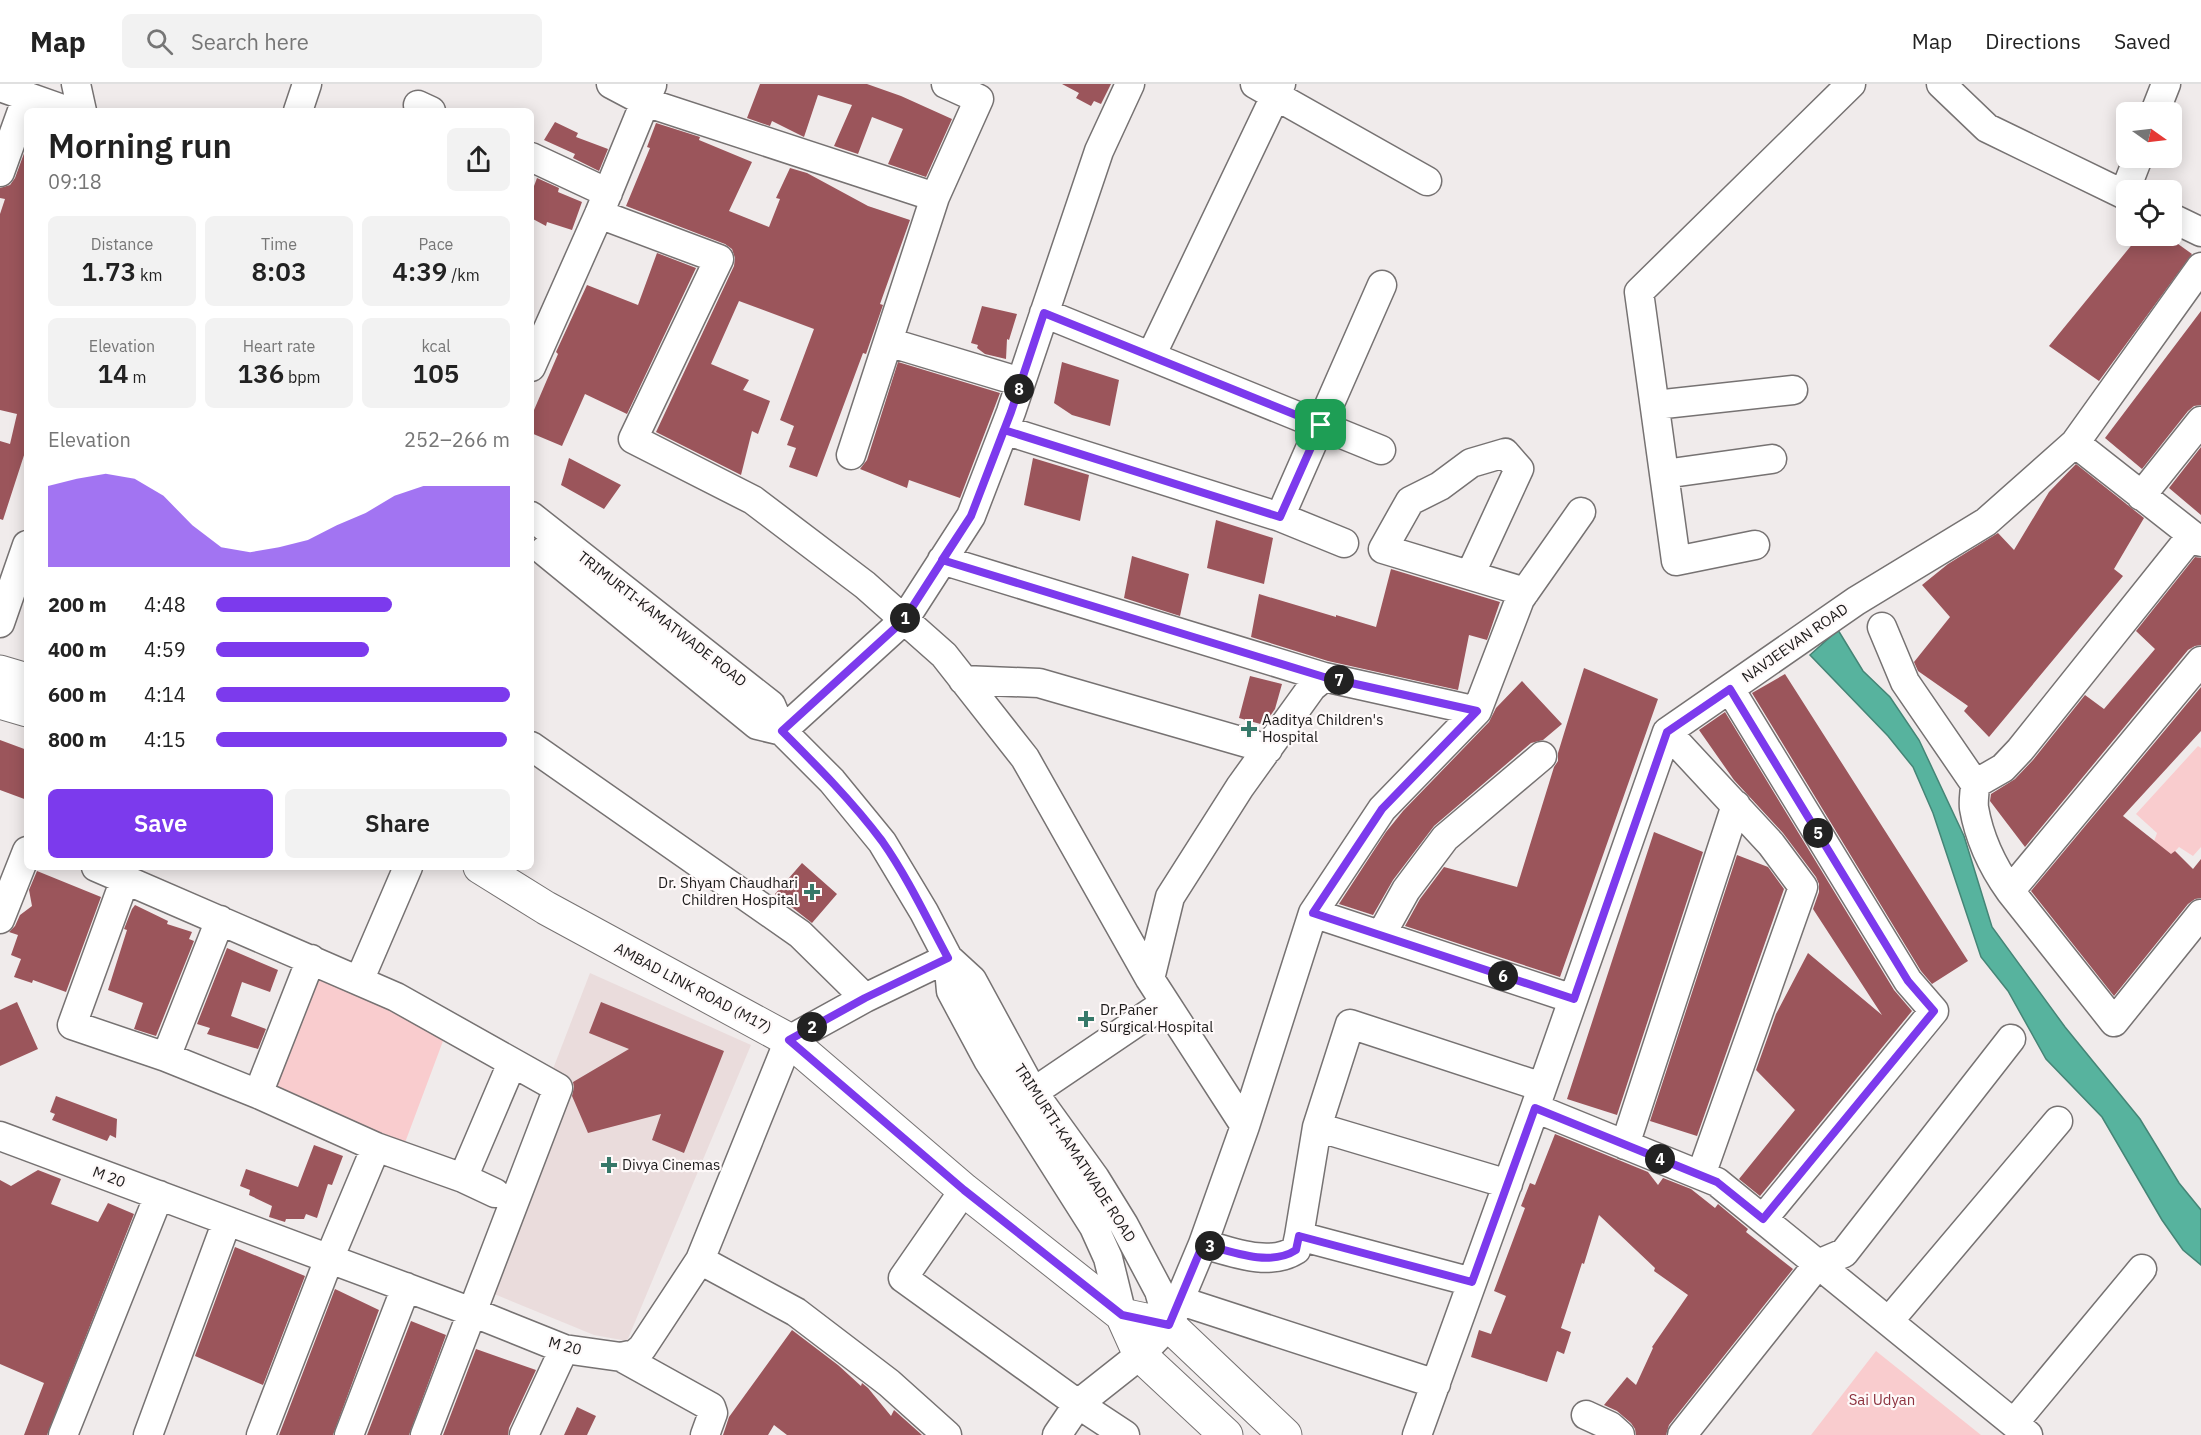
<!DOCTYPE html>
<html lang="en">
<head>
<meta charset="utf-8">
<style>
	body { margin:0; font-family:"IBM Plex Sans",sans-serif; background:#f2f2f2; color:#222; height:100vh; display:flex; flex-direction:column; font-size:22px; white-space:nowrap }
	* { box-sizing:border-box; margin:0 }
	p { font-size:20px; color:#767676 }
	.icon { flex:none; width:33px; height:33px; fill:none; stroke:currentColor; stroke-width:2; stroke-linecap:round; stroke-linejoin:round }
	.map { position:relative; flex:1; overflow:hidden }
	.side { position:absolute; left:24px; top:24px; width:510px; height:762px; display:flex; flex-direction:column; background:#fff; border-radius:9px; box-shadow:0 3px 15px #0003 }
	.side>* { flex:none }
	.needle { width:39px; rotate:104deg }
	.controls { position:absolute; left:2116px; top:18px; display:grid; gap:12px }
	.controls a { display:grid; place-items:center; width:66px; height:66px; border-radius:9px; background:#fff; box-shadow:0 3px 15px #0003; font-size:30px }
	.pin { position:absolute; display:grid; place-items:center; width:51px; height:51px; color:#fff; margin:-26px; border-radius:12px; box-shadow:0 3px 9px #0006 }
	.km { position:absolute; width:30px; height:30px; margin:-15px; border-radius:50%; background:#222; color:#fff; font-size:16px; line-height:30px; text-align:center }
	.round { display:grid; place-items:center; flex:none; width:63px; height:63px; border-radius:9px; background:#f2f2f2 }
	.summary { display:flex; align-items:center; justify-content:space-between; height:102px; padding:0 24px }
	h1 { font-size:33px; font-weight:600; line-height:45px }
	.stats { display:grid; grid-template-columns:repeat(3,1fr); gap:9px; height:102px; padding:6px 24px }
	.stats div { display:grid; align-content:center; border-radius:9px; background:#f2f2f2; text-align:center }
	.stats b { font-size:26px; font-weight:600 }
	.stats small { font-size:16px; font-weight:400 }
	.stats p { font-size:16px }
	.chart { height:168px; padding:12px 24px }
	.chart p { display:flex; justify-content:space-between }
	.chart svg { width:100%; height:108px; margin-top:6px; fill:#7c3aed; opacity:.7 }
	.action { display:flex; gap:12px; margin-top:auto; padding:12px 24px }
	.action a { flex:1; height:69px; border-radius:9px; background:#7c3aed; color:#fff; font-size:24px; font-weight:600; line-height:69px; text-align:center }
	.action a+a { background:#f2f2f2; color:#222 }
	ul { padding:0 24px; list-style:none; font-size:20px }
	li { display:grid; grid-template-columns:96px 72px 1fr; align-items:center; height:45px }
	li i { height:15px; border-radius:8px; background:#7c3aed }
	header { display:flex; align-items:center; gap:36px; box-sizing:border-box; height:84px; padding:0 30px; background:#fff; border-bottom:2px solid #e0e0e0 }
	header strong { font-size:28px }
	nav { display:flex; gap:33px; margin-inline-start:auto; font-size:21px }
	.search { width:420px; height:54px; background:#f2f2f2; display:flex; align-items:center; gap:15px; box-sizing:border-box; padding:0 21px; border-radius:9px; color:#767676; font-size:22px }
	.map>svg:first-child { display:block }
</style>
</head>
<body>
<header>
<strong>Map</strong>
<div class="search"><svg class="icon" aria-label="search" viewBox="0 0 24 24"><circle cx="10" cy="10" r="6"/><path d="M15 15l6 6"/></svg>Search here</div>
<nav><a>Map</a><a>Directions</a><a>Saved</a></nav>
</header>
<div class="map">
<svg width="2201" height="1351" viewBox="0 0 2201 1351">
	<rect width="100%" height="100%" fill="#f0ebeb"/>
	<path fill="#eadcdc" d="M590,889L751,961L627,1257L594,1251L470,1200Z"/>
	<path fill="#f9ccce" d="M2198,662L2201,664V763L2193,772L2179,763L2168,775L2152,763L2157,749L2136,730Z
		M315,886L376,910L443,957L403,1064L264,1009Z
		M1876,1267L1981,1351H1811Z"/>
	<path fill="#57b39e" stroke="#458576" stroke-width="1.5" d="M1838,546L1863,587L1890,613L1919,656L1964,752L1992,843L2065,943L2140,1035L2179,1099L2201,1126V1181L2183,1166L2162,1136L2102,1033L2046,975L2008,907L1981,873L1933,729L1913,683L1888,652L1810,571Z"/>
	<path fill="#9b555b" d="M760,0H867L901,12L952,35L926,93L888,80L903,45L872,33L858,70L834,62L852,21L818,11L804,53L772,37L770,42L747,34Z
		M1062,0H1111L1101,20L1094,17L1091,22L1076,14L1079,9Z
		M555,38L578,49L576,53L608,65L599,87L573,74L575,70L544,56Z
		M656,39L700,53L699,56L752,78L729,127L769,143L780,115L776,114L790,84L807,89L868,122L910,136L880,220L883,221L866,270L863,269L817,393L789,383L796,364L787,361L794,342L780,336L814,245L739,217L711,280L749,296L743,306L770,317L758,350L752,347L741,391L656,348L734,182L735,174L732,165L725,160L626,122L650,64L647,63Z
		M26,64L27,362L3,436L0,435V357L10,360L17,330L0,326V130L5,115L0,114V104L10,101L15,94Z
		M537,94L559,104L558,108L582,118L572,146L547,138L546,142L531,134V110Z
		M2139,152H2167L2192,170L2099,297L2049,262Z
		M657,169L696,184L627,330L585,310L562,362L531,349V333L558,270L556,268L587,201L638,221Z
		M982,222L1017,230L1009,256L1007,255L1006,275L985,270L977,264L978,261L971,259Z
		M2201,227V321L2194,322L2188,327L2142,385L2105,354Z
		M898,278L1000,309L960,414L909,396L907,404L860,385L867,376Z
		M1062,278L1119,296L1110,342L1072,331L1054,319Z
		M2201,363V431L2169,404Z
		M569,374L621,401L604,425L561,401Z
		M1033,374L1089,391L1080,437L1024,421Z
		M2076,380L2144,434L2114,485L2123,492L1989,653L1964,627L1968,622L1918,587L1914,578L1950,533L1922,501L1948,480L1998,449L2014,466L2049,408Z
		M1216,436L1273,454L1264,500L1207,484Z
		M1132,472L1189,490L1180,532L1124,514Z
		M2195,473L2201,474V561L2195,562L2188,566L2025,763L1990,717L1991,710L2015,695L2033,676L2085,611L2104,625L2155,565L2136,547Z
		M1391,485L1500,518L1487,556L1469,551L1458,606L1328,577L1251,553L1259,510L1336,533V531L1376,543Z
		M1584,584L1658,615L1560,893L1405,842L1420,815L1444,783L1517,803L1554,683L1558,677V669Z
		M1785,590L1968,877L1932,900L1921,887L1752,609Z
		M1250,592L1282,600L1275,625L1264,641L1239,634Z
		M1522,597L1562,640L1543,656L1531,659L1434,742L1393,796L1373,831L1339,820L1386,748L1403,727L1489,638L1496,624Z
		M2201,603V647L2123,732L2171,770L2175,767L2193,785L2201,775V814L2195,815L2188,820L2114,912L2031,807Z
		M1725,628L1894,906L1912,927L1760,1112L1739,1095L1795,1026L1756,986L1776,930L1808,869L1882,931L1813,825L1819,808V800L1816,793L1783,749L1734,696L1699,646Z
		M0,656L27,666V716L0,706Z
		M1654,748L1703,768L1617,1031L1567,1015Z
		M1737,771L1768,783L1784,805L1697,1052L1650,1037Z
		M802,779L837,810L812,839L775,810Z
		M37,787L101,813L66,908L33,896L32,899L14,893L21,875L11,871L18,851L9,848L15,842L20,831L32,822L29,806Z
		M135,821L168,837L167,840L192,848L189,855L194,857L156,952L134,945L143,919L108,906L127,846L124,845L132,825Z
		M227,864L278,886L270,908L242,898L231,932L266,945L258,965L207,950L210,944L197,940Z
		M17,918L38,965L0,982V926Z
		M601,918L724,967L684,1069L652,1056L661,1030L588,1049L572,1012L574,1003L573,998L629,965L589,949Z
		M56,1012L117,1035L116,1054L110,1051L107,1057L52,1036L55,1030L50,1028Z
		M1555,1050L1648,1088L1658,1101L1663,1094L1691,1105L1715,1124L1718,1120L1748,1145L1746,1148L1793,1185L1669,1341L1666,1351H1636L1635,1345L1631,1339L1617,1327L1604,1321L1627,1293L1636,1301L1653,1264L1652,1263L1688,1211L1654,1187L1655,1184L1599,1131L1584,1180L1582,1179L1561,1244L1571,1248L1564,1270L1557,1267L1547,1298L1471,1273L1479,1246L1491,1250L1506,1212L1494,1207L1525,1124L1521,1122L1530,1099L1535,1101Z
		M314,1061L343,1072L332,1101L328,1100L317,1134L306,1130L304,1135H286L285,1138L269,1133L272,1122L249,1111L250,1106L240,1102L246,1085L298,1103Z
		M38,1086L61,1095L51,1120L98,1138L108,1119L134,1130L47,1351H24L44,1299L0,1280V1096L11,1102Z
		M235,1163L305,1192L263,1301L195,1272Z
		M335,1205L379,1226L333,1351H279Z
		M411,1237L446,1251L409,1351H367Z
		M792,1246L838,1281L861,1302L862,1299L868,1304L891,1332L894,1326L922,1351H787L774,1341L768,1351H723L729,1333Z
		M476,1265L536,1286L509,1344L508,1351H443Z
		M577,1323L596,1332L587,1351H564Z"/>
	<g fill="none" stroke-linecap="round" stroke-linejoin="round">
		<defs>
			<path id="minor" d="M76,0L82,27
				M611,0L645,18L935,113
				M1255,0L1427,97
				M1941,0L1987,44L2127,112
				M0,3L68,27
				M418,21L431,27
				M298,27L307,0
				M2155,28L2166,0
				M531,73L608,109
				M0,88L27,13
				M2124,110L2138,74
				M599,130L719,175L633,355L753,416L865,501L944,571L1025,674L1150,895L1245,1042L1313,829L1573,915
				M2172,134L2201,148
				M1044,229L1381,366
				M888,258L1021,298
				M1151,272L1281,0
				M531,283L599,130L652,1
				M1655,321L1793,306
				M1004,346L1280,433L1344,459
				M2075,359L2201,183
				M851,371L935,113L979,15L946,0
				M1664,390L1772,375
				M2141,412L2201,337
				M531,432L771,621L782,647L832,697L882,758L924,828L948,874L972,896L1033,1008L1095,1094L1124,1141L1159,1207L1169,1241
				M1280,433L1382,201
				M1755,461L1676,477L1639,208L1851,0
				M544,467L757,641L782,647
				M942,476L1324,593
				M1470,491L1519,385L1505,369L1471,379L1440,402L1410,417L1383,465L1525,508
				M0,539L27,461
				M1882,543L1905,598L1975,700L2003,684L2020,666L2192,451
				M2201,577L2010,807L2114,938L2201,830
				M963,596L1039,599L1268,665
				M1730,605L1908,897L1934,927L1763,1135
				M782,647L904,536L971,432L1011,328L1099,67L1130,0
				M1667,648L1771,760L1803,803L1701,1091
				M531,662L800,850L865,914
				M1975,700C1975,707 1973,716 1974,724C1979,753 1993,783 2010,807
				M96,783L396,913L558,1004L425,1351
				M125,795L72,941L166,973L258,1010L376,1063L463,1094L495,1109
				M1313,829L1382,725L1477,627
				M0,835L27,767
				M1381,851L1406,806L1445,754L1542,672
				M948,874L951,907L988,976L1094,1143L1108,1174L1122,1231
				M1150,895L1170,813L1240,703L1312,603L1324,593L1477,627L1520,515L1581,428
				M359,897L408,783
				M166,973L220,836
				M258,1010L311,875
				M1019,1018L1165,919
				M1535,1024L1717,1098L2028,1351
				M1317,1043L1508,1100
				M0,1052L472,1228L564,1265L621,1273L635,1270L642,1264L700,1176L789,956L865,914L948,874
				M1625,1061L1736,721
				M463,1094L512,979
				M964,1106L903,1194L1078,1320L1125,1351
				M1203,1160C1232,1168 1269,1183 1296,1166L1299,1152
				M700,1176L796,1228L889,1299L947,1351
				M1472,1198L1299,1152L1317,1043L1350,940L1542,1003
				M1181,1217L1436,1300
				M1889,1237L2058,1037
				M621,1273L711,1323L713,1329L705,1351
				M1586,1331L1610,1342L1620,1351
				M2014,1339L2142,1185
				M63,1351L159,1111
				M148,1351L227,1137
				M261,1351L329,1175L376,1063
				M349,1351L406,1203
				M524,1351L564,1265
				M1057,1351L1078,1320L1140,1271L1169,1241L1203,1160L1245,1042
				M1417,1351L1535,1024L1667,648L1856,517L1986,438L2075,359L2201,458
				M1682,1351L1818,1180L1844,1169L2011,955"/>
			<path id="major" d="M0,588L27,596
				M0,618L27,626
				M480,783L546,824L789,956L964,1106L1122,1231L1169,1241L1285,1351
				M1122,1231L1140,1271L1226,1351"/>
		</defs>
		<use href="#minor" stroke="#767272" stroke-width="31"/>
		<use href="#major" stroke="#767272" stroke-width="35"/>
		<use href="#minor" stroke="#fff" stroke-width="28"/>
		<use href="#major" stroke="#fff" stroke-width="33"/>
	</g>
	<g fill="none" stroke-linecap="round" stroke-linejoin="round">
		<defs>
			<path id="route" d="M1321,341L1280,433L1004,346L971,432L904,536L782,647C817,682 852,717 882,757C908,794 927,835 948,874L865,914L789,956L964,1106L1122,1231L1169,1241L1203,1160C1232,1168 1270,1183 1296,1166L1299,1152L1472,1198L1535,1024L1717,1098L1763,1135L1934,927L1908,897L1730,605L1667,648L1574,915L1313,829L1382,725L1477,627L1324,593L942,476L971,432L1011,328L1044,229L1321,341"/>
		</defs>
		<use href="#route" stroke="#fff" stroke-width="12"/>
		<use href="#route" stroke="#7c3aed" stroke-width="8"/>
	</g>
	<g fill="#367869" stroke="#fef9f9" stroke-width="2">
		<path d="M1246 636h6v6h6v6h-6v6h-6v-6h-6v-6h6z"/>
		<path d="M809 799h6v6h6v6h-6v6h-6v-6h-6v-6h6z"/>
		<path d="M1083 926h6v6h6v6h-6v6h-6v-6h-6v-6h6z"/>
		<path d="M606 1072h6v6h6v6h-6v6h-6v-6h-6v-6h6z"/>
	</g>
	<g text-anchor="middle" stroke-width="4.5" stroke-linejoin="round" paint-order="stroke">
		<g font-size="15" fill="#1c1a1a" stroke="#fef9f9">
			<text transform="translate(662 535) rotate(38)" y="5">TRIMURTI-KAMATWADE ROAD</text>
			<text transform="translate(1795 559) rotate(-35)" y="5">NAVJEEVAN ROAD</text>
			<text transform="translate(693 904) rotate(28)" y="5">AMBAD LINK ROAD (M17)</text>
			<text transform="translate(1075 1069) rotate(57)" y="5">TRIMURTI-KAMATWADE ROAD</text>
			<text transform="translate(109 1093) rotate(21)" y="5">M 20</text>
			<text transform="translate(565 1262) rotate(15)" y="5">M 20</text>
		</g>
		<g font-size="15" fill="#1c1a1a" stroke="#fef9f9" text-anchor="start">
			<text x="1262" y="641">Aaditya Children's<tspan x="1262" dy="17">Hospital</tspan></text>
			<text x="798" y="804" text-anchor="end">Dr. Shyam Chaudhari<tspan x="798" dy="17">Children Hospital</tspan></text>
			<text x="1100" y="931">Dr.Paner<tspan x="1100" dy="17">Surgical Hospital</tspan></text>
			<text x="622" y="1086">Divya Cinemas</text>
		</g>
		<g font-size="15" fill="#8c313e" stroke="#fef9f9">
			<text x="1882" y="1321">Sai Udyan</text>
		</g>
	</g>
</svg>
<div class="controls">
<a><svg class="needle" viewBox="-14 -14 28 28"><path d="M0-13l5 13h-10z" fill="#e53935"/><path d="M0 13l5-13h-10z" fill="#767676"/></svg></a>
<a><svg class="icon" aria-label="locate" viewBox="0 0 24 24"><circle cx="12" cy="12" r="6"/><path d="M12 2v4M12 18v4M2 12h4M18 12h4"/></svg></a>
</div>
<div class="pin" style="left:1321px;top:341px;background:#1e9e55"><svg class="icon" aria-label="arrive" viewBox="0 0 24 24"><path d="M6 21V4h12l-3 4 3 4H6"/></svg></div>
<b class="km" style="left:905px;top:534px">1</b>
<b class="km" style="left:812px;top:943px">2</b>
<b class="km" style="left:1210px;top:1162px">3</b>
<b class="km" style="left:1660px;top:1075px">4</b>
<b class="km" style="left:1818px;top:749px">5</b>
<b class="km" style="left:1503px;top:892px">6</b>
<b class="km" style="left:1339px;top:596px">7</b>
<b class="km" style="left:1019px;top:305px">8</b>
<section class="side">
<div class="summary"><div><h1>Morning run</h1><p>09:18</p></div><a class="round"><svg class="icon" aria-label="share" viewBox="0 0 24 24"><path d="M12 15V3M7 8l5-5 5 5M5 13v7h14v-7"/></svg></a></div>
<div class="stats">
<div><p>Distance</p><b>1.73<small> km</small></b></div>
<div><p>Time</p><b>8:03</b></div>
<div><p>Pace</p><b>4:39<small> /km</small></b></div>
</div>
<div class="stats">
<div><p>Elevation</p><b>14<small> m</small></b></div>
<div><p>Heart rate</p><b>136<small> bpm</small></b></div>
<div><p>kcal</p><b>105</b></div>
</div>
<div class="chart"><p><span>Elevation</span>252–266 m</p>
<svg viewBox="0 0 160 44" preserveAspectRatio="none"><path d="M0 44V11L10 8L20 6L30 8L40 15L50 27L60 36L70 38L80 36L90 33L100 27L110 22L120 15L130 11L140 11L150 11L160 11V44z"/></svg>
</div>
<ul>
<li><b>200 m</b>4:48<i style="width:60%"></i></li>
<li><b>400 m</b>4:59<i style="width:52%"></i></li>
<li><b>600 m</b>4:14<i style="width:100%"></i></li>
<li><b>800 m</b>4:15<i style="width:99%"></i></li>
</ul>
<div class="action"><a>Save</a><a>Share</a></div>
</section>
</div>
</body>
</html>
